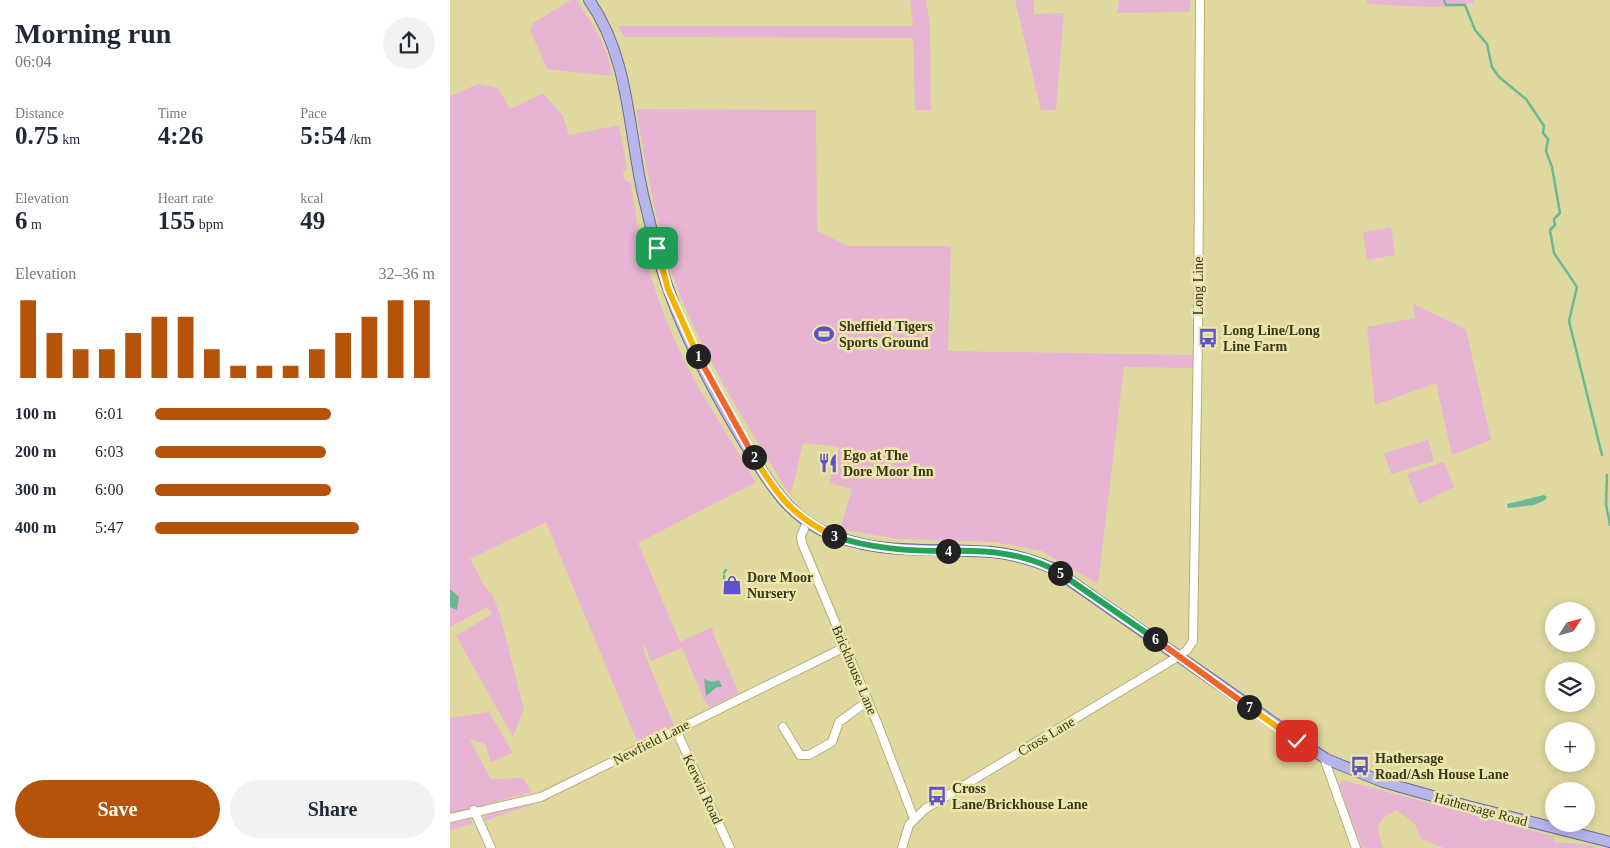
<!DOCTYPE html>
<html lang="en">
<head>
<meta charset="utf-8">
<style>
	body { margin:0; font-family:Georgia,serif; background:#f2f2f3; color:#1f2937; height:100vh; display:flex; flex-direction:column; font-size:19px; white-space:nowrap }
	* { box-sizing:border-box; margin:0 }
	p { font-size:16px; color:#747a83 }
	.icon { flex:none; width:28px; height:28px; fill:none; stroke:currentColor; stroke-width:2; stroke-linecap:round; stroke-linejoin:round }
	.map { position:relative; flex:1; overflow:hidden }
	.sheet { display:flex; flex-direction:column; background:#fff; width:450px }
	.sheet>* { flex:none }
	.needle { width:32px; rotate:54deg }
	.fabs { position:absolute; left:1095px; top:602px; display:grid; gap:10px }
	.fabs a { display:grid; place-items:center; width:50px; height:50px; border-radius:50%; background:#fff; box-shadow:0 2px 12px #0003; font-size:25px }
	.pin { position:absolute; display:grid; place-items:center; width:42px; height:42px; color:#fff; margin:-21px; border-radius:10px; box-shadow:0 2px 8px #0006 }
	.km { position:absolute; width:25px; height:25px; margin:-12px; border-radius:50%; background:#222; color:#fff; font-size:14px; line-height:25px; text-align:center }
	.round { display:grid; place-items:center; flex:none; width:52px; height:52px; border-radius:26px; background:#f2f2f3 }
	.headline { display:flex; align-items:center; justify-content:space-between; height:85px; padding:0 15px }
	h1 { font-size:28px; font-weight:800; line-height:38px }
	.metrics { display:grid; grid-template-columns:repeat(3,1fr); gap:8px; height:85px; padding:5px 15px }
	.metrics div { display:grid; align-content:center }
	.metrics b { font-size:25px; font-weight:800 }
	.metrics small { font-size:14px; font-weight:400 }
	.metrics p { font-size:14px }
	.chart { height:140px; padding:10px 15px }
	.chart p { display:flex; justify-content:space-between }
	.chart svg { width:100%; height:90px; margin-top:5px; stroke:#b45309; stroke-width:6 }
	.cta { display:flex; gap:10px; margin-top:auto; padding:10px 15px }
	.cta a { flex:1; height:58px; border-radius:30px; background:#b45309; color:#fff; font-size:20px; font-weight:800; line-height:58px; text-align:center }
	.cta a+a { background:#f2f2f3; color:#1f2937 }
	ul { padding:0 15px; list-style:none; font-size:16px }
	li { display:grid; grid-template-columns:80px 60px 1fr; align-items:center; height:38px }
	li i { height:12px; border-radius:6px; background:#b45309 }
	main { display:flex; flex:1; min-height:0 }
	.map>svg:first-child { display:block }
</style>
</head>
<body>
<main>
<section class="sheet">
<div class="headline"><div><h1>Morning run</h1><p>06:04</p></div><a class="round"><svg class="icon" aria-label="share" viewBox="0 0 24 24"><path d="M12 15V3M7 8l5-5 5 5M5 13v7h14v-7"/></svg></a></div>
<div class="metrics">
<div><p>Distance</p><b>0.75<small> km</small></b></div>
<div><p>Time</p><b>4:26</b></div>
<div><p>Pace</p><b>5:54<small> /km</small></b></div>
</div>
<div class="metrics">
<div><p>Elevation</p><b>6<small> m</small></b></div>
<div><p>Heart rate</p><b>155<small> bpm</small></b></div>
<div><p>kcal</p><b>49</b></div>
</div>
<div class="chart"><p><span>Elevation</span>32–36 m</p>
<svg viewBox="0 0 160 44" preserveAspectRatio="none"><path d="M5 44V6M15 44V22M25 44V30M35 44V30M45 44V22M55 44V14M65 44V14M75 44V30M85 44V38M95 44V38M105 44V38M115 44V30M125 44V22M135 44V14M145 44V6M155 44V6"/></svg>
</div>
<ul>
<li><b>100 m</b>6:01<i style="width:63%"></i></li>
<li><b>200 m</b>6:03<i style="width:61%"></i></li>
<li><b>300 m</b>6:00<i style="width:63%"></i></li>
<li><b>400 m</b>5:47<i style="width:73%"></i></li>
</ul>
<div class="cta"><a>Save</a><a>Share</a></div>
</section>
<div class="map">
<svg width="1160" height="848" viewBox="0 0 1160 848">
	<rect width="100%" height="100%" fill="#e0d99f"/>
	<path fill="#e7b5d3" d="M121,0H127C142,24 159,47 162,76L97,69L80,30L83,23Z
		M460,0H476L480,26L481,110H465L463,38L174,37L168,26H463Z
		M565,0H584V14L614,13L606,110H591Z
		M669,0H740V12L667,13Z
		M917,0H1023L1025,2C994,11 950,5 917,4Z
		M28,84L48,88L60,109L93,93L113,116L119,135L169,125L177,168L173,173L175,180L181,183C189,252 212,320 245,381C264,415 286,448 306,482L188,543L230,642L262,627L264,636L289,693L260,708L255,702L232,648L201,661L194,644V652L224,726L187,741L96,522L20,559L34,585L43,596L49,612L74,709L63,737L6,636L42,614L37,607L0,627V96Z
		M186,109L366,110L367,231L398,246H501L498,351L743,355V368L674,367L648,584L592,551L544,542L449,539L390,529L402,489L379,483L389,447L353,443L342,490L339,494C297,424 250,353 223,276C205,222 196,164 186,109Z
		M941,227L945,255L917,260L913,232Z
		M963,304L1016,329L1041,440L1002,455L986,383L925,405L917,327L965,318Z
		M978,440L984,461L941,474L934,453Z
		M994,462L1004,487L969,504L957,474Z
		M39,712L63,753L41,762L35,744L19,739L41,779L73,778L82,792L0,814V718Z
		M892,780L1102,836L1106,843C1121,843 1134,843 1148,848H994L971,839L965,824L947,810C926,819 926,827 933,848H912L889,786Z
		M87,803L35,821L34,817L39,813Z
		M15,817L21,819L23,825L19,824L0,831V822Z"/>
	<path fill="#6bb894" d="M1094,495L1097,497L1095,500L1084,505L1058,508L1057,504Z
		M0,589L9,597L7,610L0,607Z
		M254,679L262,682L269,680L272,687H267L256,696Z"/>
	<g fill="none" stroke-linecap="round" stroke-linejoin="round">
		<path stroke="#6bb894" stroke-width="2.5" d="M994,0L996,5H1015L1025,30L1037,44L1042,67L1049,77L1076,99L1094,126L1093,133L1098,139L1096,151L1102,167L1110,213L1104,219L1105,225L1100,230L1104,253L1127,287L1119,321L1152,455
			M1157,475L1156,504L1160,525
			M274,573L276,570
			M274,576V586L277,594"/>
		<defs>
			<path id="minor" d="M357,522L351,536L352,543L428,725L464,819
				M333,727L350,755H359L382,742L389,722L418,701
				M226,730L280,848
				M874,758L906,848
				M24,810L41,848
				M0,818L91,797L395,647
				M452,848L459,825L475,809L729,656L737,650L743,641L748,337L750,0"/>
			<path id="major" d="M139,0C180,58 178,131 194,199C202,229 208,262 219,291C238,344 266,396 295,444C316,477 334,511 371,530C425,557 484,547 542,552C563,554 583,560 602,568L876,759L933,782L1018,806L1160,842"/>
		</defs>
		<use href="#minor" stroke="#b5ae75" stroke-width="10"/>
		<use href="#major" stroke="#6a699a" stroke-width="12"/>
		<use href="#minor" stroke="#fff" stroke-width="8"/>
		<use href="#major" stroke="#b6b6eb" stroke-width="10"/>
	</g>
	<g fill="none" stroke-linecap="round" stroke-linejoin="round">
		<defs>
			<path id="split-1" d="M207,248L218,289L248,356"/>
			<path id="split-2" d="M248,356L304,457"/>
			<path id="split-3" d="M304,457C327,495 343,517 384,536"/>
			<path id="split-4" d="M384,536C421,549 460,551 498,551"/>
			<path id="split-5" d="M498,551C536,550 577,553 610,573"/>
			<path id="split-6" d="M610,573L705,639"/>
			<path id="split-7" d="M705,639L799,707"/>
			<path id="split-8" d="M799,707L847,741"/>
		</defs>
		<use href="#split-1" stroke="#fff" stroke-width="10"/>
		<use href="#split-2" stroke="#fff" stroke-width="10"/>
		<use href="#split-3" stroke="#fff" stroke-width="10"/>
		<use href="#split-4" stroke="#fff" stroke-width="10"/>
		<use href="#split-5" stroke="#fff" stroke-width="10"/>
		<use href="#split-6" stroke="#fff" stroke-width="10"/>
		<use href="#split-7" stroke="#fff" stroke-width="10"/>
		<use href="#split-8" stroke="#fff" stroke-width="10"/>
		<use href="#split-1" stroke="#f5b400" stroke-width="6"/>
		<use href="#split-2" stroke="#f0652b" stroke-width="6"/>
		<use href="#split-3" stroke="#f5b400" stroke-width="6"/>
		<use href="#split-4" stroke="#22a559" stroke-width="6"/>
		<use href="#split-5" stroke="#22a559" stroke-width="6"/>
		<use href="#split-6" stroke="#22a559" stroke-width="6"/>
		<use href="#split-7" stroke="#f0652b" stroke-width="6"/>
		<use href="#split-8" stroke="#f5b400" stroke-width="6"/>
	</g>
	<defs>
		<symbol id="stadium-bare" viewBox="-9 -9 18 18"><path d="M0-5a6.5 5 0 1 0 0 10a6.5 5 0 1 0 0-10ZM-3.5-1.8h7v3.6h-7Z" fill="#5e53cb" stroke="#ede7ab" stroke-width="2.5" paint-order="stroke"/></symbol>
		<symbol id="bus-bare" viewBox="-9 -9 18 18"><path d="M-5-6H5V4H4V6H2V4H-2V6H-4V4H-5ZM-3.5-4V0h7V-4ZM-3.5 1.2v1.5H-2V1.2ZM2 1.2v1.5H3.5V1.2Z" fill="#5e53cb" stroke="#ede7ab" stroke-width="2.5" paint-order="stroke"/></symbol>
		<symbol id="restaurant-bare" viewBox="-9 -9 18 18"><path d="M-5-6h1v4h1v-4h1v4h1v-4h1v5L-1.5 .5V6h-2V.5L-5-1ZM5-6V6H3V1.5H1.5Q1.5-4 5-6Z" fill="#5e53cb" stroke="#ede7ab" stroke-width="2.5" paint-order="stroke"/></symbol>
		<symbol id="shop-bare" viewBox="-9 -9 18 18"><path d="M-5-2.5h2.3a2.7 3.5 0 0 1 5.4 0H5L5.5 6h-11ZM-1.5-2.5h3a1.5 2.3 0 0 0-3 0Z" fill="#5e53cb" stroke="#ede7ab" stroke-width="2.5" paint-order="stroke"/></symbol>
	</defs>
	<g fill-rule="evenodd">
		<use href="#stadium-bare" x="360" y="320" width="28" height="28"/>
		<use href="#bus-bare" x="744" y="324" width="28" height="28"/>
		<use href="#restaurant-bare" x="364" y="449" width="28" height="28"/>
		<use href="#shop-bare" x="268" y="571" width="28" height="28"/>
		<use href="#bus-bare" x="896" y="752" width="28" height="28"/>
		<use href="#bus-bare" x="473" y="782" width="28" height="28"/>
	</g>
	<g text-anchor="middle" stroke-width="5" stroke-linejoin="round" paint-order="stroke">
		<g font-size="14" fill="#38351e" stroke="#ede7ab">
			<text transform="translate(748 286) rotate(-90)" y="5">Long Line</text>
			<text transform="translate(405 670) rotate(67)" y="5">Brickhouse Lane</text>
			<text transform="translate(596 736) rotate(-31)" y="5">Cross Lane</text>
			<text transform="translate(201 742) rotate(-27)" y="5">Newfield Lane</text>
			<text transform="translate(253 789) rotate(65)" y="5">Kerwin Road</text>
			<text transform="translate(1031 809) rotate(15)" y="5">Hathersage Road</text>
		</g>
		<g font-size="14" font-weight="bold" fill="#38351e" stroke="#ede7ab" text-anchor="start">
			<text x="389" y="331">Sheffield Tigers<tspan x="389" dy="16">Sports Ground</tspan></text>
			<text x="773" y="335">Long Line/Long<tspan x="773" dy="16">Line Farm</tspan></text>
			<text x="393" y="460">Ego at The<tspan x="393" dy="16">Dore Moor Inn</tspan></text>
			<text x="297" y="582">Dore Moor<tspan x="297" dy="16">Nursery</tspan></text>
			<text x="925" y="763">Hathersage<tspan x="925" dy="16">Road/Ash House Lane</tspan></text>
			<text x="502" y="793">Cross<tspan x="502" dy="16">Lane/Brickhouse Lane</tspan></text>
		</g>
	</g>
</svg>
<div class="fabs">
<a><svg class="needle" viewBox="-14 -14 28 28"><path d="M0-13l5 13h-10z" fill="#e53935"/><path d="M0 13l5-13h-10z" fill="#747a83"/></svg></a>
<a><svg class="icon" aria-label="layers" viewBox="0 0 24 24"><path d="M12 4l9 5-9 5-9-5zM3 14l9 5 9-5"/></svg></a>
<a>+</a>
<a>−</a>
</div>
<div class="pin" style="left:207px;top:248px;background:#1e9e55"><svg class="icon" aria-label="arrive" viewBox="0 0 24 24"><path d="M6 21V4h12l-3 4 3 4H6"/></svg></div>
<div class="pin" style="left:847px;top:741px;background:#d93025"><svg class="icon" aria-label="check" viewBox="0 0 24 24"><path d="M5 12l5 5 9-10"/></svg></div>
<b class="km" style="left:248px;top:356px">1</b>
<b class="km" style="left:304px;top:457px">2</b>
<b class="km" style="left:384px;top:536px">3</b>
<b class="km" style="left:498px;top:551px">4</b>
<b class="km" style="left:610px;top:573px">5</b>
<b class="km" style="left:705px;top:639px">6</b>
<b class="km" style="left:799px;top:707px">7</b>
</div>
</main>
</body>
</html>
